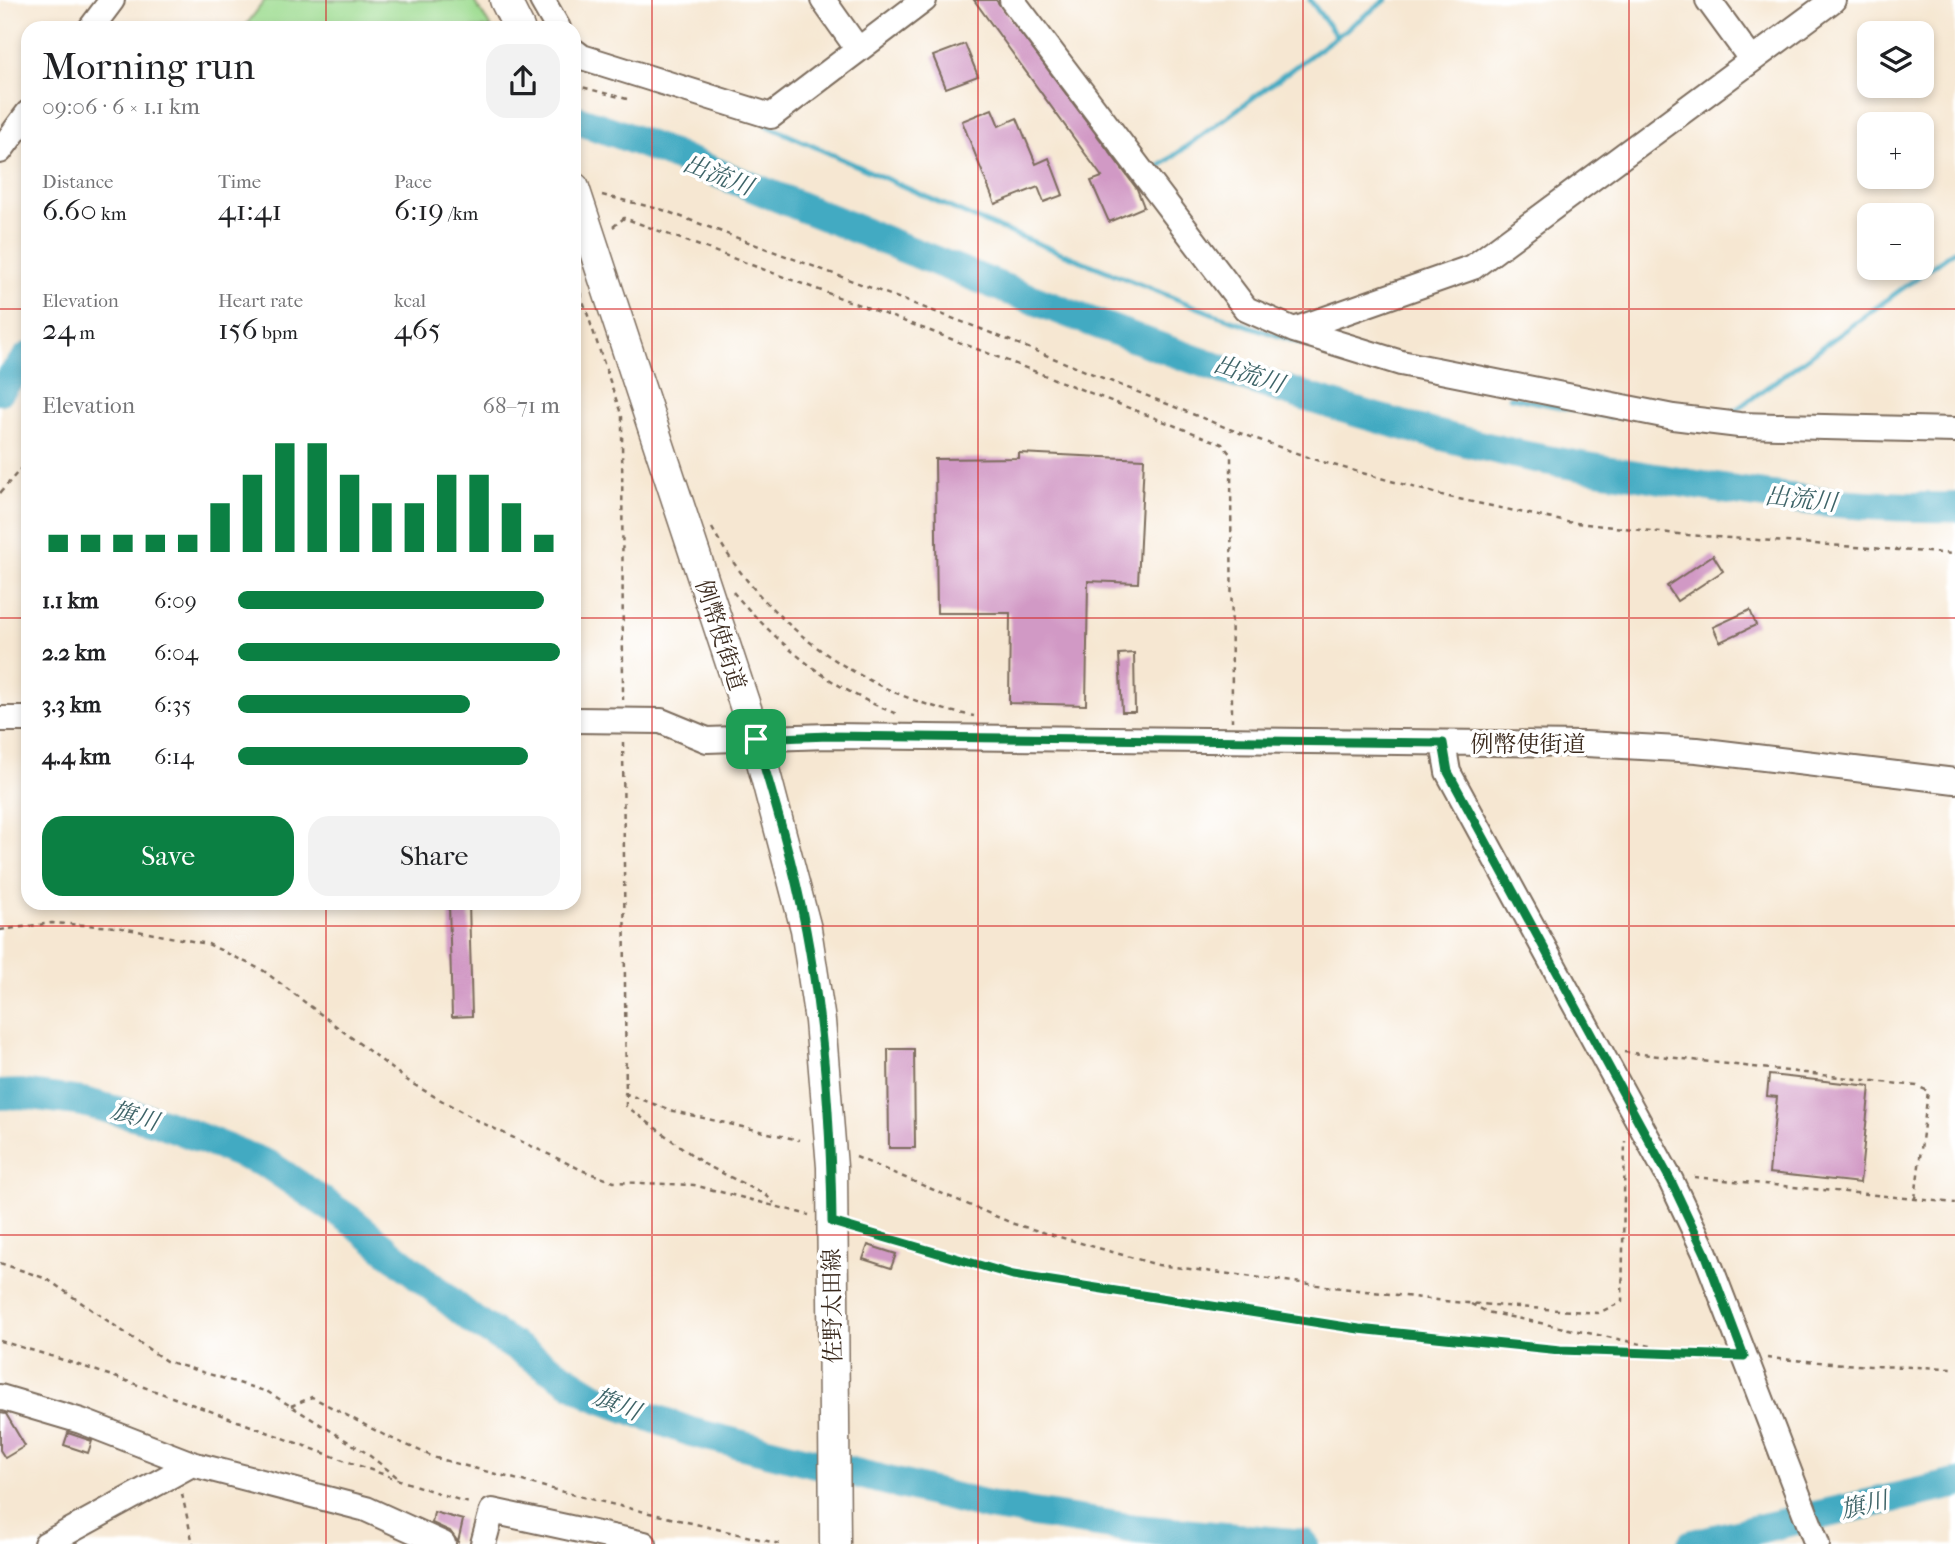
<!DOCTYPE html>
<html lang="en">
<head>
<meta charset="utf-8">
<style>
	body { margin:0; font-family:"IM FELL French Canon","Noto Serif JP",serif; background:#f2f2f2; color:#202124; height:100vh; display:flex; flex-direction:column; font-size:26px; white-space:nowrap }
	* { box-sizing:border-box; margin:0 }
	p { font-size:23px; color:#757577 }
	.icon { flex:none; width:38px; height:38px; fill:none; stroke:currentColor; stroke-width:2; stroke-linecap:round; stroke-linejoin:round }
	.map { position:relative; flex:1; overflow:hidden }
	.drawer { position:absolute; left:21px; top:21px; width:560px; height:889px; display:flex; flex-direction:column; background:#fff; border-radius:21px; box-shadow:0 4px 10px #0003 }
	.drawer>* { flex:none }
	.fabs { position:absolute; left:1857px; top:21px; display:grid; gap:14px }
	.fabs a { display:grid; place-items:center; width:77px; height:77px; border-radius:14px; background:#fff; box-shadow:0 4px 10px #0003; font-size:35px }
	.pin { position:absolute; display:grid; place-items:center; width:60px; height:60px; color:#fff; margin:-30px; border-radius:14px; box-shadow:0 4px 10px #0006 }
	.round { display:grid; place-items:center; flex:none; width:74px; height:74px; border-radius:21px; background:#f2f2f2 }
	.summary { display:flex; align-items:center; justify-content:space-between; height:119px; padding:0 21px }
	h1 { font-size:38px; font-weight:600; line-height:52px }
	.metrics { display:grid; grid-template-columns:repeat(3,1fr); gap:10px; height:119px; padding:7px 21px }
	.metrics div { display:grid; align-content:center }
	.metrics b { font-size:30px; font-weight:600 }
	.metrics small { font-size:19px; font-weight:400 }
	.metrics p { font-size:19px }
	.chart { height:196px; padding:14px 21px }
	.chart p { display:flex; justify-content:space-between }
	.chart svg { width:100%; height:126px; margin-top:7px; stroke:#0b8043; stroke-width:6 }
	.action { display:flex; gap:14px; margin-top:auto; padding:14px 21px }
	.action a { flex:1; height:80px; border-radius:21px; background:#0b8043; color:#fff; font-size:28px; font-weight:600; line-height:80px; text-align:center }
	.action a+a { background:#f2f2f2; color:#202124 }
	ul { padding:0 21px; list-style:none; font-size:23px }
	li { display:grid; grid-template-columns:112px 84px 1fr; align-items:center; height:52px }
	li i { height:18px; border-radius:9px; background:#0b8043 }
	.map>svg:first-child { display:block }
</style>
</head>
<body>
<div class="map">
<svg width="1955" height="1544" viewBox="0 0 1955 1544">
	<rect width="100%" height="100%" fill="#fff"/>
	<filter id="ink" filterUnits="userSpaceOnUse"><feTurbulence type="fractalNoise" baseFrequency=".0143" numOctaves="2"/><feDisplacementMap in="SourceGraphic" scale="14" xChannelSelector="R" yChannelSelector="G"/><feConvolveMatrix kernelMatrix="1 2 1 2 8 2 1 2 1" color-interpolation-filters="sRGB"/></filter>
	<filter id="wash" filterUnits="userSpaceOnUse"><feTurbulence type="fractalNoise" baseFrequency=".00686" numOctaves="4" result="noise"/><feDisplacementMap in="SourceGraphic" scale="28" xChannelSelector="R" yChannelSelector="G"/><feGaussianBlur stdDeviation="1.57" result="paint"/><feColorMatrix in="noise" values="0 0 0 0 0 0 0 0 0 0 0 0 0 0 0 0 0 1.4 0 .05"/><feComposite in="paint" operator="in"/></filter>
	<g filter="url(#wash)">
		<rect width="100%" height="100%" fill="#f6e7d2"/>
		<path fill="#9edc91" stroke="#6c8358" stroke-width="2" d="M265,0H473L492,28H244Z"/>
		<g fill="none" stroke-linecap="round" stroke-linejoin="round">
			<path stroke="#42aac2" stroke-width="5" d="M1310,0L1337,37
				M766,125L974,218L1214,314L1340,357
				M1156,169L1386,0
				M1510,397L1610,417
				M1729,415L1955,250"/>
			<path stroke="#42aac2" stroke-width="30" d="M574,119L619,134C913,248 1208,385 1517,454C1565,465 1614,471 1662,479C1759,496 1857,509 1955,507
				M0,390L28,357
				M0,1095L22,1094L83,1102L160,1122L269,1165L353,1222L474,1321L594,1396L691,1432L988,1506L1136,1529L1304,1544
				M1692,1544L1955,1484"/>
		</g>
		<g id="blocks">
			<path fill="#d199c5" d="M974,0H996L1137,189L1144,207L1109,222L1091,181L1102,177Z
				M965,44L978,76L946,88L933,56Z
				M992,109L999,126L1017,118L1036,164L1049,158L1063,195L1044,202L1038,187L995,204L962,121Z
				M1019,453L1144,459L1138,583L1088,581L1086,705L1009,703L1010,613H937L935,459L1019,458Z
				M1713,555L1723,571L1677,601L1667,586Z
				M1750,610L1756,625L1720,642L1713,627Z
				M1134,653L1135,712H1122L1119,654Z
				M449,903H469L472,1016L452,1017Z
				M888,1049H914L915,1148H889Z
				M1769,1075L1870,1086L1860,1183L1769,1173L1777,1097L1767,1096Z
				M868,1245L896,1254L891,1268L863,1259Z
				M0,1413L6,1414L25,1446L5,1458L0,1450Z
				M68,1433L92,1441L88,1453L64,1445Z
				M434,1512L463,1520L458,1542L450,1531L432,1523Z"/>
		</g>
	</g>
	<g filter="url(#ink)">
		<use href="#blocks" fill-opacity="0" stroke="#7c6c5d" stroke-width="2"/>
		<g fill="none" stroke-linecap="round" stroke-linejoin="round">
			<defs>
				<path id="minor" d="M542,0L558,28
					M823,0L857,48
					M1012,0L1246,309L1294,330L1401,363L1673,417L1739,425L1955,430
					M1708,0L1751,59
					M91,28L112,0
					M574,51L582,57L771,116L924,0
					M0,151L28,113
					M1294,330L1473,267L1833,0
					M0,719H28
					M574,720L661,721L707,740L828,736L1586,744L1697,750L1955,781
					M1443,743L1448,772L1671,1181L1705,1253L1817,1544
					M0,1397L81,1421L192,1464L366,1509L443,1544
					M46,1544L192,1464
					M483,1544L492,1511L644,1544"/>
				<path id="major" d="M505,0L519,28
					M574,188L756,739L806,929L820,1021L832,1167L835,1544"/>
			</defs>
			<use href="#minor" stroke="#7c6c5d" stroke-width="28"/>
			<use href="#major" stroke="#7c6c5d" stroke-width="33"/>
			<path stroke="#7c6c5d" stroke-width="2.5" stroke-dasharray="5 5" stroke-linecap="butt" d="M574,85L627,99
				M602,195L663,210L981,329L1237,432L1319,461L1449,497L1567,522L1688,535L1955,554
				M613,227L624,218L933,332L1222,444L1231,455L1232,721
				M574,274L622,417L623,700
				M0,493L28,460
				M712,528C764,624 867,698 974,716
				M733,592C779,645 833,691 900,715
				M623,742L626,1106L704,1164L766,1195L774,1203
				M0,930L52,923L116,927L208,944L264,971L411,1083L476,1120L584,1171L614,1182L694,1185L809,1215
				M1624,1052L1917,1086L1928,1091L1915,1199
				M624,1093L673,1111L799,1140
				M856,1157L1014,1224L1158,1265L1453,1302L1598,1313L1622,1302L1625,1141
				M1694,1177L1955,1203
				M855,1229L1013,1275L1359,1330L1560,1350L1722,1355
				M0,1263L47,1279L166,1361L268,1392L365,1452L401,1480
				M1471,1304L1487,1312L1651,1346L1667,1354
				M0,1341C160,1386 313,1454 472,1504
				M1767,1358L1870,1366L1955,1368
				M291,1406L312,1397L384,1435L436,1458L586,1498L780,1544
				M182,1494L193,1544"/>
			<use href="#minor" stroke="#fff" stroke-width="24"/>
			<use href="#major" stroke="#fff" stroke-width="30"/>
		</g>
	</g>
	<g fill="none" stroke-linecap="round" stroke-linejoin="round" filter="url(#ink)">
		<defs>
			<path id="route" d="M828,736L1443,743L1448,772L1671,1181L1705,1253L1744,1356L1560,1350L1359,1329L1013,1275L832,1222C831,1124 824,1026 806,930C794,866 775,802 756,739Z"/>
		</defs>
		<use href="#route" stroke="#fff" stroke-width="14"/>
		<use href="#route" stroke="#0b8043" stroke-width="9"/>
	</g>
	<path fill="none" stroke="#d62828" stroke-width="2" stroke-opacity="0.55" d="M326,0V28M652,0V1544M978,0V1544M1303,0V1544M1629,0V1544M0,309H28M574,309H1955M0,618H28M574,618H1955M326,903V1544M0,926H1955M0,1235H1955"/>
	<g text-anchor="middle" stroke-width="7" stroke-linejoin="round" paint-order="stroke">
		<g font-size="23" fill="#3b2a1e" stroke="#fff">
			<text transform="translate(721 635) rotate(72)" y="8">例幣使街道</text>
			<text x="1528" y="752">例幣使街道</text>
			<text transform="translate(832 1306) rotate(-91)" y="8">佐野太田線</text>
		</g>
		<g font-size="24" font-style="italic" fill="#3e6468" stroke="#fff">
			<text transform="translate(718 175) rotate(21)" y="8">出流川</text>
			<text transform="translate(1249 374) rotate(18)" y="8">出流川</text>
			<text transform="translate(1801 499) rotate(6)" y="8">出流川</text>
			<text transform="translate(135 1116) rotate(16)" y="8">旗川</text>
			<text transform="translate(617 1404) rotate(22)" y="8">旗川</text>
			<text transform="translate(1864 1505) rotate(-13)" y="8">旗川</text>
		</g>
	</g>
</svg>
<div class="fabs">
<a><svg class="icon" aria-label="layers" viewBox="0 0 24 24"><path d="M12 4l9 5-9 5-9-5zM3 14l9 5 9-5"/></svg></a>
<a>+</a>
<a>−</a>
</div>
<div class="pin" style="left:756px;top:739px;background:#1e9e55"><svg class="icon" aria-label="arrive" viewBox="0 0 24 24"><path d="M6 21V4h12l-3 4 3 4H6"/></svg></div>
<section class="drawer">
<div class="summary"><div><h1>Morning run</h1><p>09:06 · 6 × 1.1 km</p></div><a class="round"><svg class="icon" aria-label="share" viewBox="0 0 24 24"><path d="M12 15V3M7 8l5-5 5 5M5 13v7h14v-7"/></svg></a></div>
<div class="metrics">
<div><p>Distance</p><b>6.60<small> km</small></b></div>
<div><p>Time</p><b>41:41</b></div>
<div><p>Pace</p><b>6:19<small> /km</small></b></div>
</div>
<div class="metrics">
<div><p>Elevation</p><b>24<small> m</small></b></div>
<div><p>Heart rate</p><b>156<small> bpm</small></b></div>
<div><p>kcal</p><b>465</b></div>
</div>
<div class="chart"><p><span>Elevation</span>68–71 m</p>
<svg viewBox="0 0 160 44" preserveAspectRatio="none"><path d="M5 44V38M15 44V38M25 44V38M35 44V38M45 44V38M55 44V27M65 44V17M75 44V6M85 44V6M95 44V17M105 44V27M115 44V27M125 44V17M135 44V17M145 44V27M155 44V38"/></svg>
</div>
<ul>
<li><b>1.1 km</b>6:09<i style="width:95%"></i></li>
<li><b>2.2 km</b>6:04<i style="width:100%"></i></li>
<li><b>3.3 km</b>6:35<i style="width:72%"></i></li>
<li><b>4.4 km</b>6:14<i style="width:90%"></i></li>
</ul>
<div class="action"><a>Save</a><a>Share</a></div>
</section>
</div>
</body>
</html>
